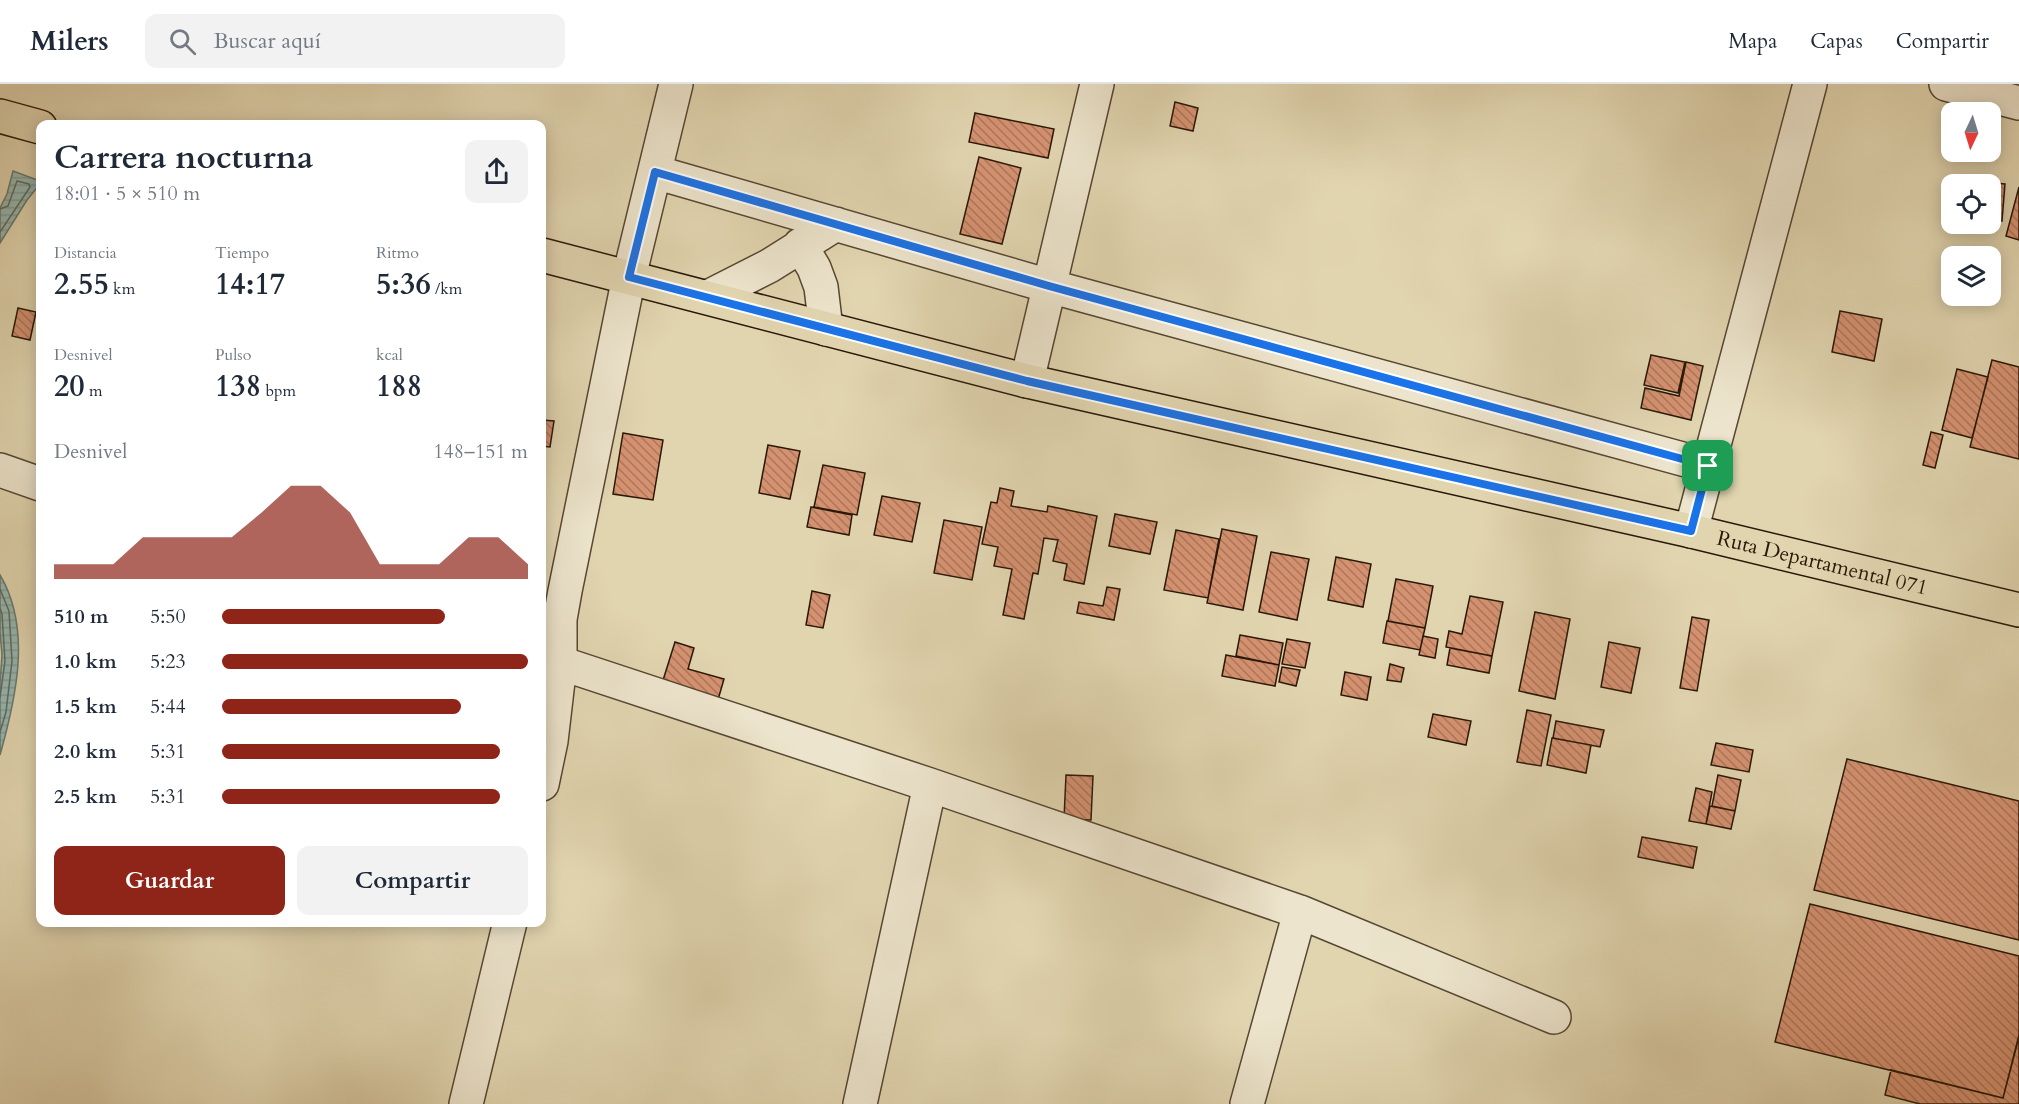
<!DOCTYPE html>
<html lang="es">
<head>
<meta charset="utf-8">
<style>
	body { margin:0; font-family:Cardo,serif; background:#f2f2f3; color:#1f2937; height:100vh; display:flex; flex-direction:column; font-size:22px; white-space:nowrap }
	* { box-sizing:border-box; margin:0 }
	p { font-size:20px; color:#747a83 }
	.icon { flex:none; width:33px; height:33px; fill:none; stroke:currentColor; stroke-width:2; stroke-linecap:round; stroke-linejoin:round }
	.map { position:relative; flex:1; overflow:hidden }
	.panel { position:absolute; left:36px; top:36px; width:510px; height:807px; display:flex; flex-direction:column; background:#fff; border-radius:12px; box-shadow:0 3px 15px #0003 }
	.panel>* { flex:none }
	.needle { width:39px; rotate:184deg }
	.fabs { position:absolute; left:1941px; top:18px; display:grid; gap:12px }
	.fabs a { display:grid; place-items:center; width:60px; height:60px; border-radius:12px; background:#fff; box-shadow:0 3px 15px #0003; font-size:30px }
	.pin { position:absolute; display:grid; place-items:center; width:51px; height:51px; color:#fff; margin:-26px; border-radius:12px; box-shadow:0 3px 9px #0006 }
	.round { display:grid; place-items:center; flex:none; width:63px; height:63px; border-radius:12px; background:#f2f2f3 }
	.summary { display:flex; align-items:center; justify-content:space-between; height:102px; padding:0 18px }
	h1 { font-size:33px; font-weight:600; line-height:45px }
	.figures { display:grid; grid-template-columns:repeat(3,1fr); gap:9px; height:102px; padding:6px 18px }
	.figures div { display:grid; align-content:center }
	.figures b { font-size:30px; font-weight:600 }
	.figures small { font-size:16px; font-weight:400 }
	.figures p { font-size:16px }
	.chart { height:168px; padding:12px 18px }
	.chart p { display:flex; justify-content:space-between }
	.chart svg { width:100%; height:108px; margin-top:6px; fill:#8f2418; opacity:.7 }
	.action { display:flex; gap:12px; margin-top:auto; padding:12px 18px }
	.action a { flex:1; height:69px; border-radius:12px; background:#8f2418; color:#fff; font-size:24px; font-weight:600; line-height:69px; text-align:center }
	.action a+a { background:#f2f2f3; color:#1f2937 }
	ul { padding:0 18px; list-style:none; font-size:20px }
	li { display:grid; grid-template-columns:96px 72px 1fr; align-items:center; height:45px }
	li i { height:15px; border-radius:8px; background:#8f2418 }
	header { display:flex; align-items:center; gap:36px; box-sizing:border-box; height:84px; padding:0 30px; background:#fff; border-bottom:2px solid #e0e1e3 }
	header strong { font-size:28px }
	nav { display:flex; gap:33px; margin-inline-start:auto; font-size:21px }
	.search { width:420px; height:54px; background:#f2f2f3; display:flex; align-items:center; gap:15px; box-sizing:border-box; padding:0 21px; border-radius:12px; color:#747a83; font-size:22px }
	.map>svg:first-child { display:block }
</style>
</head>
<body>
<header>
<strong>Milers</strong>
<div class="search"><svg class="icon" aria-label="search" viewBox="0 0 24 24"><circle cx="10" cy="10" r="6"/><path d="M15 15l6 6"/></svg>Buscar aquí</div>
<nav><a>Mapa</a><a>Capas</a><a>Compartir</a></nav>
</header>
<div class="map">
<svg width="2019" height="1020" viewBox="0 0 2019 1020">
	<defs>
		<pattern id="water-rules" width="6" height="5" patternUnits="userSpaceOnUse" patternTransform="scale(1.5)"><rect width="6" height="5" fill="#95b8b2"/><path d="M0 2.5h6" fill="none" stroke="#809d98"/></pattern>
		<pattern id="building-back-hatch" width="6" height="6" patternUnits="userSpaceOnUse" patternTransform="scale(1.5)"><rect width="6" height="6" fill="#d59271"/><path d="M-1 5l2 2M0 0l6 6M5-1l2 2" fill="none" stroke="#ad765b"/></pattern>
	</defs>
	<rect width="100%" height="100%" fill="#e1d5b0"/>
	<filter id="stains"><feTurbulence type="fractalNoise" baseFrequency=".00333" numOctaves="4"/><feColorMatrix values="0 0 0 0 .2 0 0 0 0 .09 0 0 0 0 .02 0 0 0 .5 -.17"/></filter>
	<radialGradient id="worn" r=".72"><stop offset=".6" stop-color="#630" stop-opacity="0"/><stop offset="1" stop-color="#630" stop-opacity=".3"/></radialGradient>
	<path fill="url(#water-rules)" stroke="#6a786e" stroke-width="1.5" d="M13,87L40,97V100L27,116L0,159V124L7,110Z
		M0,491C32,545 16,614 0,671V599L2,571L0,548Z"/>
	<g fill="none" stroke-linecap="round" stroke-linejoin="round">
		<path stroke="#5f685c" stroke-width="1.5" d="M0,125L8,122L17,97L29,100L30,103L0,148
			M0,505L9,527L12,577L6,628L0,648
			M0,524L2,530L5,577L0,613"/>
	</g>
	<path fill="url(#building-back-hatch)" stroke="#291707" stroke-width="1.5" d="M1175,18L1198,24L1193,47L1170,42Z
		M975,29L1054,45L1048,74L969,58Z
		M979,73L1021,84L1002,160L960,150Z
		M1971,97L2005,100L2002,137L1990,136V100H1971Z
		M2019,103V156L2006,152Z
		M1968,140H1983V148L1967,147Z
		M1991,181L1998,182V194H1990Z
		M18,224L36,228L30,256L12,252Z
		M1840,227L1882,235L1874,277L1832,268Z
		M1651,271L1685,278L1678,309L1644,301Z
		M1992,276L2019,283V375L1970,363Z
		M1686,278L1703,282L1691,336L1641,324L1645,304L1679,312Z
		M1957,285L1988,293L1972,354L1942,346Z
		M542,336L554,337L550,363L542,362Z
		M1931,348L1943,351L1935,384L1923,381Z
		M623,349L663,356L653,416L613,410Z
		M768,361L800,367L790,415L759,409Z
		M823,381L865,389L857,431L814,423Z
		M1000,404L1014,407L1011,422L1047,428L1048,422L1097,432L1084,500L1064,496L1067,480L1053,477L1058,456L1044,454L1038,490L1033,489L1024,535L1003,531L1012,485L994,482L998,463L982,460L991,418L997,419Z
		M882,412L920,419L912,458L874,451Z
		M811,423L852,431L849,451L807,443Z
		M1115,430L1157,438L1150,470L1109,462Z
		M944,436L982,443L972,496L934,489Z
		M1222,445L1257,452L1243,526L1207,519Z
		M1176,446L1219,455L1208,514L1164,506Z
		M1271,468L1309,475L1297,536L1259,528Z
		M1336,473L1371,480L1363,523L1328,516Z
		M1396,495L1433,502L1425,544L1388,537Z
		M1107,503L1120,505L1114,536L1077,529L1079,518L1103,522Z
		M812,507L830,511L823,544L806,541Z
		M1470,512L1503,518L1492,572L1446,563L1449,547L1462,550Z
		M1535,528L1570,535L1555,615L1519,607Z
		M1692,533L1709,536L1697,607L1680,604Z
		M1387,537L1425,544L1420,566L1383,559Z
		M1240,551L1283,559L1279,581L1236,572Z
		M1423,552L1438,555L1435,574L1419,571Z
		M1287,555L1310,559L1305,584L1282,580Z
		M675,558L694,564L688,585L724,595L715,626L659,609Z
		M1609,558L1640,564L1631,609L1601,603Z
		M1450,564L1492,572L1489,589L1447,581Z
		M1226,571L1279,581L1275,602L1222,592Z
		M1390,580L1404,584L1401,598L1387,596Z
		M1282,583L1300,586L1296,602L1279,598Z
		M1345,588L1371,593L1367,616L1341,611Z
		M1527,626L1551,631L1541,682L1517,678Z
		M1433,630L1471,637L1466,661L1428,653Z
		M1556,637L1604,646L1600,663L1553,654Z
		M1552,654L1591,661L1586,689L1547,681Z
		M1716,659L1753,666L1749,688L1711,681Z
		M1847,675L2019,717V856L1814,806Z
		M1066,691L1093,692L1091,736L1064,735Z
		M1718,691L1741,696L1735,727L1712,722Z
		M1696,704L1712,708L1706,740L1689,737Z
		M1710,722L1735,727L1731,745L1706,740Z
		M1642,753L1697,763L1693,784L1638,773Z
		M1810,820L2019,872V951L2003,1014L1775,958Z
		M2019,953V1020H1920L1885,1011L1891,986L2003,1014Z"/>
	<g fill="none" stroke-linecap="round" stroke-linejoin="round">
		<defs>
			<path id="minor" d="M1946,0L2019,19
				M655,88L1049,202L1708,382
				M800,161L814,184L821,203L826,245
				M708,213L769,182L836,140
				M1027,297L1097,0
				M0,386L40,400
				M1691,447L1810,0
				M542,573L930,701L1300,828L1554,933
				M542,700L551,657L560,580V535L565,507L629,193L676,0
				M466,1020L510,838
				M860,1020L930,701
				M1247,1020L1300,828"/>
			<g id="major">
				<path d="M0,32L40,43"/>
				<path id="s1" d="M542,171L1027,297L1691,447L2019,526"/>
			</g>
		</defs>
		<use href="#minor" stroke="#574631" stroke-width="36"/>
		<use href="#major" stroke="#291707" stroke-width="36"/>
		<use href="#minor" stroke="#ece4cc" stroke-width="33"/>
		<use href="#major" stroke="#e1d5b0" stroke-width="33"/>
	</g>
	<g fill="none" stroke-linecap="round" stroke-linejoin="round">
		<defs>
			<path id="route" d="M655,88L1049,202L1708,382L1691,447L1027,297L629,193Z"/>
		</defs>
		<use href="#route" stroke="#fff" stroke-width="12"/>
		<use href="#route" stroke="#1a73e8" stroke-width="8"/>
	</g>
	<g text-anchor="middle" stroke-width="5" stroke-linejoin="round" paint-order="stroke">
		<g font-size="21" fill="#291707" stroke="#ece4cc">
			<text dy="7" stroke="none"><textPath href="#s1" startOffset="1317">Ruta Departamental 071</textPath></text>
		</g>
	</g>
	<rect width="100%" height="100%" filter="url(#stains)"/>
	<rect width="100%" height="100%" fill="url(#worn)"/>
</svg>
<div class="fabs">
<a><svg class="needle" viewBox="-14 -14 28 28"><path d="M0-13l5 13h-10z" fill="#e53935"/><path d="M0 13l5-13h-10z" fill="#747a83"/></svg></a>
<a><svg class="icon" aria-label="locate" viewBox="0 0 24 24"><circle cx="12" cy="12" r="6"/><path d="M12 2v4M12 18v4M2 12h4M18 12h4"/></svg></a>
<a><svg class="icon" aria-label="layers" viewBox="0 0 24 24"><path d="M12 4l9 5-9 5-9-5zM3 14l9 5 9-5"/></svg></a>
</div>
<div class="pin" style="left:1708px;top:382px;background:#1e9e55"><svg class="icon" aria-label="arrive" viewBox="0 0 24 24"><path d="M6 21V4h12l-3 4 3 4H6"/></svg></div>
<section class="panel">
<div class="summary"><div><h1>Carrera nocturna</h1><p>18:01 · 5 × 510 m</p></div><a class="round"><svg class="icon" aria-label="share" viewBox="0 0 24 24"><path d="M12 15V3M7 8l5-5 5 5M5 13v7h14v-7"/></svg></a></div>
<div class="figures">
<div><p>Distancia</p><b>2.55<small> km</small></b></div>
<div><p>Tiempo</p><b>14:17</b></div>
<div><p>Ritmo</p><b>5:36<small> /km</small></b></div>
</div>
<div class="figures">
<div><p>Desnivel</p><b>20<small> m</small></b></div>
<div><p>Pulso</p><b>138<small> bpm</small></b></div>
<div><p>kcal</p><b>188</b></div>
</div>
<div class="chart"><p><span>Desnivel</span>148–151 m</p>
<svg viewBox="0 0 160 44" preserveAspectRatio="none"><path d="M0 44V38L10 38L20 38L30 27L40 27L50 27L60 27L70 17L80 6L90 6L100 17L110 38L120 38L130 38L140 27L150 27L160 38V44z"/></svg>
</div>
<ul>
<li><b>510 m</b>5:50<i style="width:73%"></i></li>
<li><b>1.0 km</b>5:23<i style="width:100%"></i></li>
<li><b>1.5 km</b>5:44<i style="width:78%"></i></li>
<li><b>2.0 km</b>5:31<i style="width:91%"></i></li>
<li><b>2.5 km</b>5:31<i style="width:91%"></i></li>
</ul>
<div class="action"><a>Guardar</a><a>Compartir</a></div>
</section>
</div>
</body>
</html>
